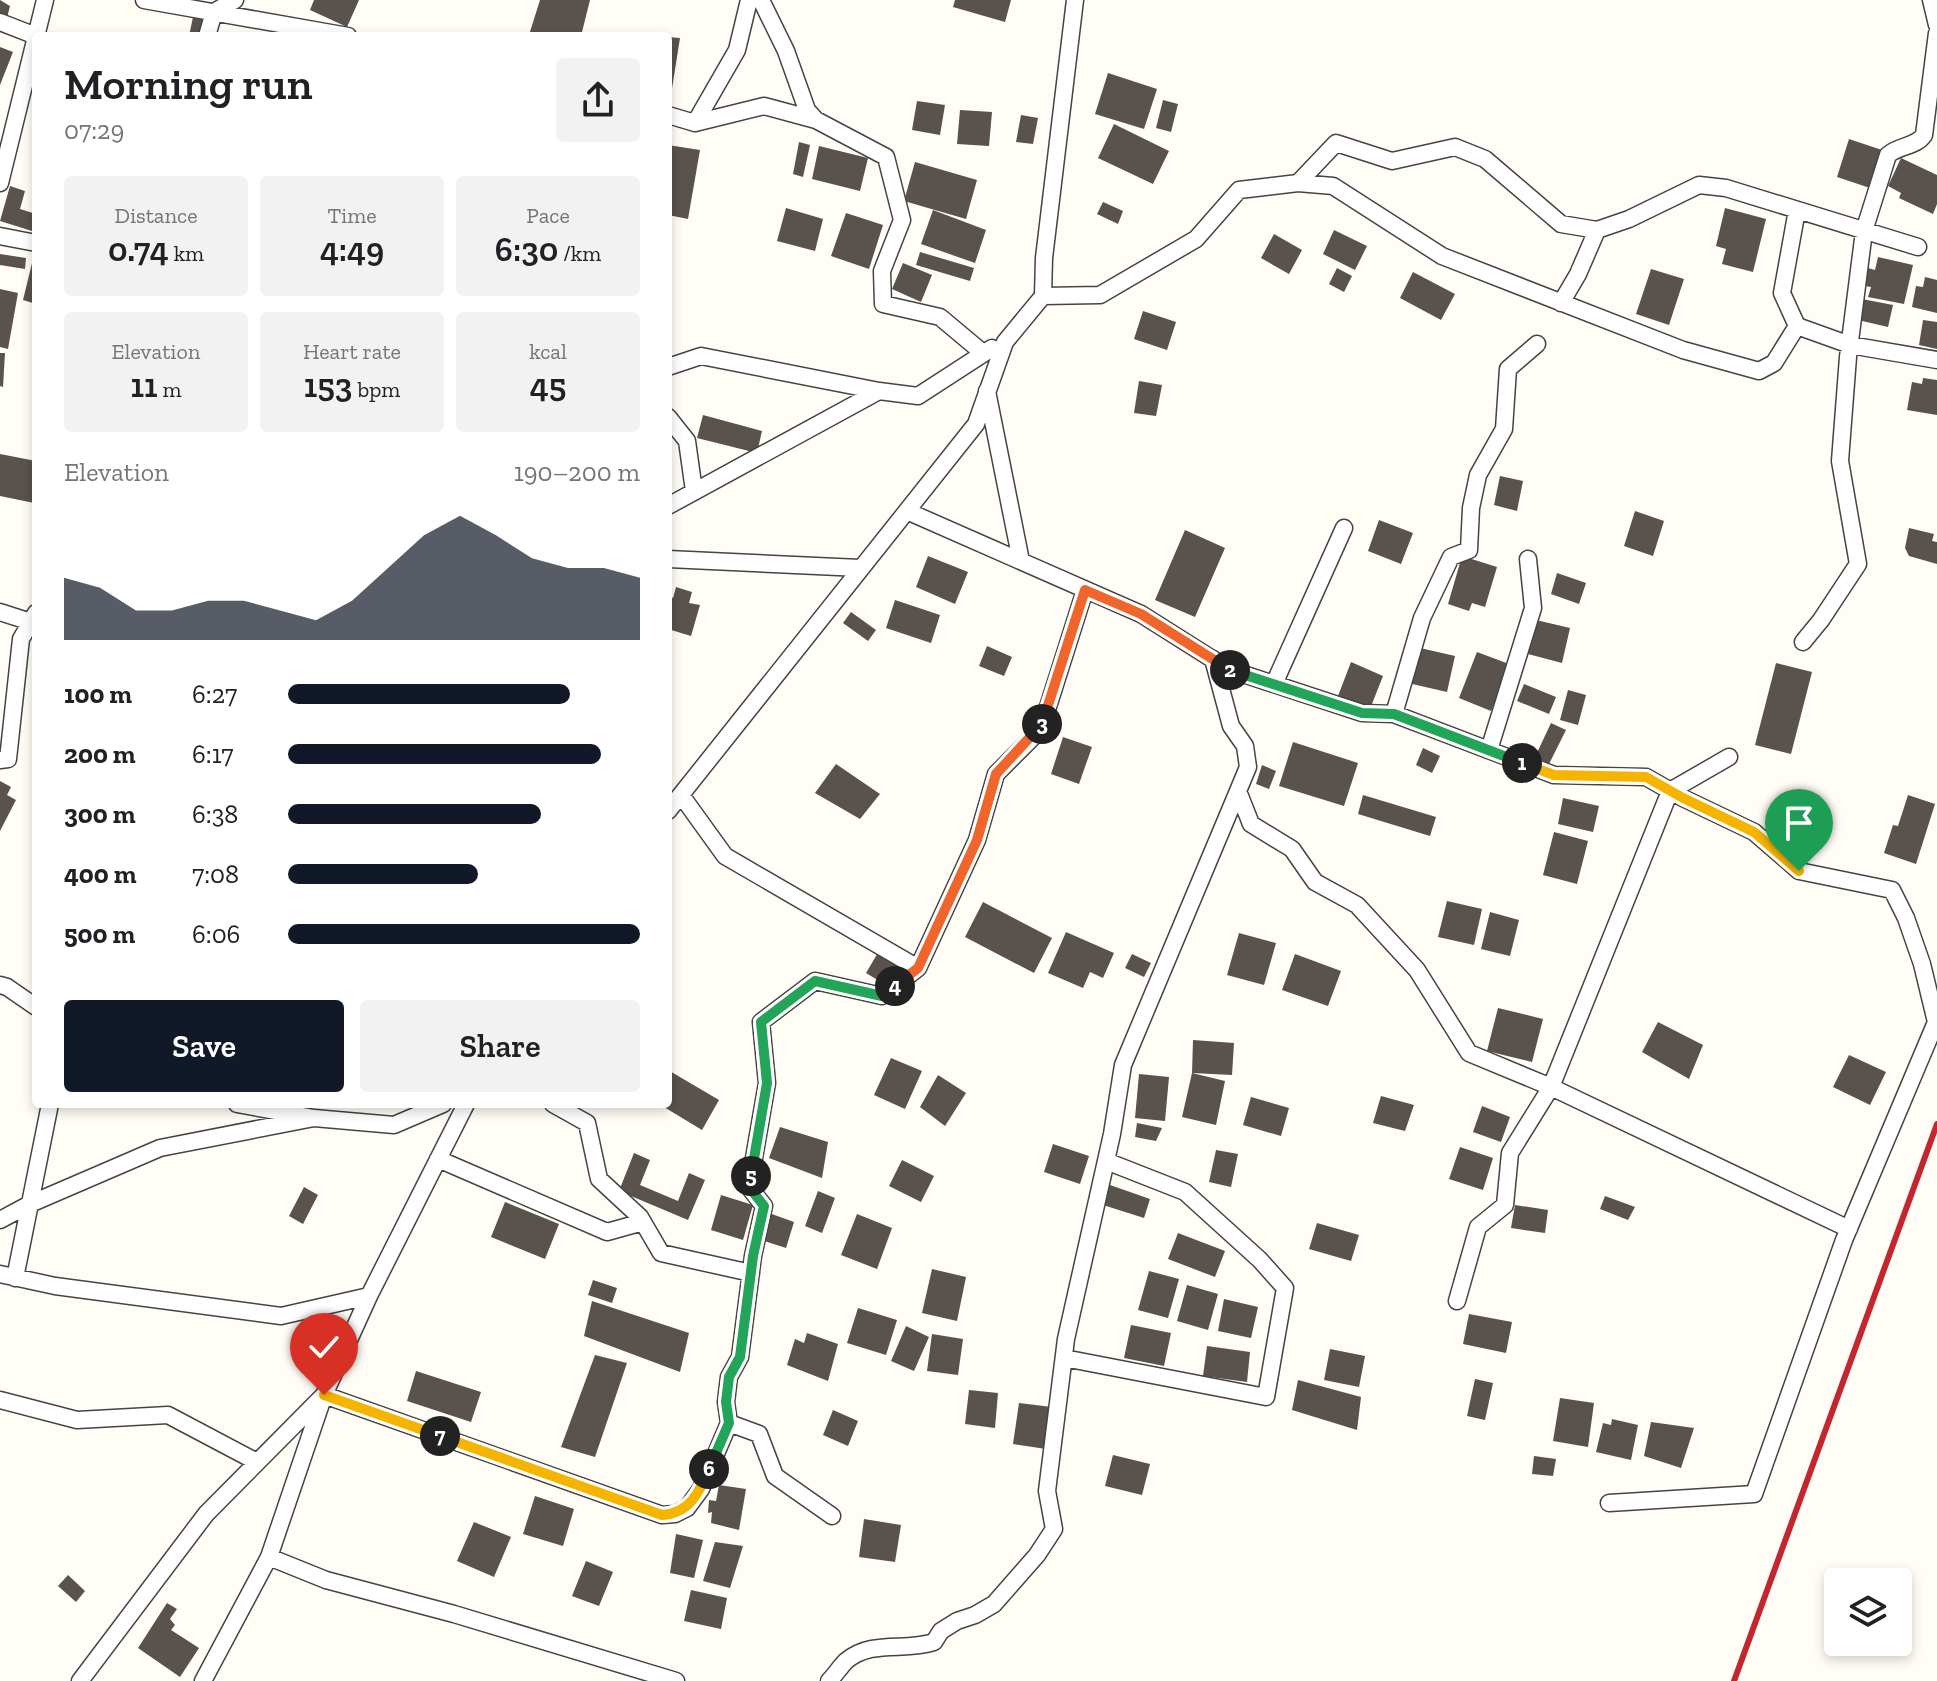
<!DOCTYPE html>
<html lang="en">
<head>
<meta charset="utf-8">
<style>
	body { margin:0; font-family:"Zilla Slab",serif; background:#f2f2f2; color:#202124; height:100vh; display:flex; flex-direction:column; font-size:30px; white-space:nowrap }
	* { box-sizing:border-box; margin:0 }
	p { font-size:26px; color:#757577 }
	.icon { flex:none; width:44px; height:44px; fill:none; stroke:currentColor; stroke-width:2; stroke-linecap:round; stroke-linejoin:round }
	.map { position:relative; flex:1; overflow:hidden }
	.sheet { position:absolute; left:32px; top:32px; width:640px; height:1076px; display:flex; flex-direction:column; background:#fff; border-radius:8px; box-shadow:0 4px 12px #0003 }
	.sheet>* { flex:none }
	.controls { position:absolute; left:1824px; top:1568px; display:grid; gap:16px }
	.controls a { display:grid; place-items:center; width:88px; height:88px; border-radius:8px; background:#fff; box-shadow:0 4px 12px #0003; font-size:40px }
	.pin { position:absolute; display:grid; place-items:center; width:68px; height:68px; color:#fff; margin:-82px -34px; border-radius:50% 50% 50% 0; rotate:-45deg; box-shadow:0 0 8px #0007 }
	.pin .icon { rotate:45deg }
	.km { position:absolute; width:40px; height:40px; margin:-20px; border-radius:50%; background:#222; color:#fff; font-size:22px; line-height:40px; text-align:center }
	.round { display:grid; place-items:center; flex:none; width:84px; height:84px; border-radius:8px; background:#f2f2f2 }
	.headline { display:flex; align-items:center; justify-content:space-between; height:136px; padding:0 32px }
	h1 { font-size:44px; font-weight:600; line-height:60px }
	.metrics { display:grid; grid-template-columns:repeat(3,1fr); gap:12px; height:136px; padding:8px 32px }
	.metrics div { display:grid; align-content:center; border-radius:8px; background:#f2f2f2; text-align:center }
	.metrics b { font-size:34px; font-weight:600 }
	.metrics small { font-size:22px; font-weight:400 }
	.metrics p { font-size:22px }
	.chart { height:224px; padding:16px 32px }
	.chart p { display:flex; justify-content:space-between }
	.chart svg { width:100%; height:144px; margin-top:8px; fill:#111827; opacity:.7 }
	.action { display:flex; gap:16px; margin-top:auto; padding:16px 32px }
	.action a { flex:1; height:92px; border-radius:8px; background:#111827; color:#fff; font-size:32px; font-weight:600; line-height:92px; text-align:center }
	.action a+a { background:#f2f2f2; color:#202124 }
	ul { padding:0 32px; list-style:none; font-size:26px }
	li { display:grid; grid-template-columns:128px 96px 1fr; align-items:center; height:60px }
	li i { height:20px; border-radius:10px; background:#111827 }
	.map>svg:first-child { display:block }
</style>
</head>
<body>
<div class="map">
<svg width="1937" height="1681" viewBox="0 0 1937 1681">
	<rect width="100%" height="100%" fill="#fffdf5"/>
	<path fill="#5a524d" d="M0,0L10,6L7,18L0,14Z
		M314,0H359L347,27L310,10Z
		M540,0H590L581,36L529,35Z
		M955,0H1011L1005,22L953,7Z
		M193,17L208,20L204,36H189Z
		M668,37L680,38L670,101H668Z
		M0,47L13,52L0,85Z
		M1108,73L1157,89L1144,129L1095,114Z
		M1163,100L1178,104L1171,132L1156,128Z
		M917,101L945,105L940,135L912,130Z
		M960,110L992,112L989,146L957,144Z
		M1021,115L1038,118L1033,144L1016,142Z
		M1114,124L1169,151L1153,184L1098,158Z
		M1849,139L1882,150L1870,188L1837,177Z
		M799,142L810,145L803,177L793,174Z
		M668,145L700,150L688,219L668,215Z
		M819,146L868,158L860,191L812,179Z
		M1901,158L1937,175V204L1933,214L1899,198L1901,193L1888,186Z
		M915,162L977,180L966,219L904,201Z
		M10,186L25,191L20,209L36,214V228L32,227V231L0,221Z
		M1103,202L1123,211L1118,224L1097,214Z
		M786,208L823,219L815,251L777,241Z
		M1725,208L1766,219L1753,272L1722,264L1726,249L1716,246Z
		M933,210L986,230L975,263L921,244Z
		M846,213L883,225L869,269L831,256Z
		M1334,230L1367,246L1355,270L1323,254Z
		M1274,234L1302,250L1289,274L1261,258Z
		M35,251L36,252V304L23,300Z
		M920,252L974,268L970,281L916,265Z
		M0,254L26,258L25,269L0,265Z
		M1878,257L1913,265L1904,304L1868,297L1871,287L1864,286L1868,268L1875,270Z
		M903,263L932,275L921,302L892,289Z
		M1337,268L1352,276L1344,292L1329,284Z
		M1651,269L1684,279L1669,325L1636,314Z
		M1413,272L1455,294L1441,320L1400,298Z
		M1925,277L1937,280V313L1912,307L1916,286L1923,287Z
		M0,289L18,293L8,349L0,347Z
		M1862,299L1893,305L1888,327L1858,320Z
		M1143,311L1176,322L1167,350L1134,339Z
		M1923,320L1937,322V349L1919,345Z
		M0,353H5L3,387L0,386Z
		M1923,378L1937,380V415L1907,410L1912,382L1922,384Z
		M1139,381L1162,385L1156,416L1134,413Z
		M703,415L762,431L757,453L697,438Z
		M0,454L36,461L34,503L0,496Z
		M1500,476L1523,481L1517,511L1494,505Z
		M1635,511L1664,521L1653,556L1624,546Z
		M1379,520L1413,533L1401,564L1368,551Z
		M1909,528L1934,534L1932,541L1937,542V564L1909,556L1905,548Z
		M1185,530L1225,548L1195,617L1155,600Z
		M928,556L968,572L955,604L916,587Z
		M1462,556L1497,567L1485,607L1472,603L1469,611L1448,604Z
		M1557,573L1586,583L1579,604L1551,594Z
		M676,587L692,592L689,603L700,605L691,636L668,629V596L673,598Z
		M895,600L940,615L931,643L886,628Z
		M851,612L876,630L868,641L843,623Z
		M1536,620L1570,628L1562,663L1528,654Z
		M987,646L1012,657L1004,676L979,666Z
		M1416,647L1455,656L1447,692L1408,683Z
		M1477,652L1509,664L1491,711L1459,698Z
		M1351,662L1383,676L1370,709L1338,696Z
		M1776,663L1812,672L1791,754L1755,745Z
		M1524,684L1556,697L1549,714L1517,701Z
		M1568,690L1586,695L1578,725L1560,720Z
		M1551,723L1566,730L1549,764L1535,757Z
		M1063,737L1092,747L1079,784L1051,774Z
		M1293,742L1358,763L1344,806L1279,786Z
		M1423,748L1440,756L1432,773L1416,765Z
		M836,764L880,794L860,819L815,793Z
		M1262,765L1276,771L1269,789L1256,784Z
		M0,781L11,787L7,795L16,800L0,831Z
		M1363,795L1436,817L1430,836L1358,814Z
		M1908,795L1935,804L1916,864L1884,853L1893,825L1898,826Z
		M1563,798L1599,806L1593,832L1558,824Z
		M1554,832L1588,841L1577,884L1543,875Z
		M1447,901L1482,909L1474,945L1438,937Z
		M983,902L1052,938L1034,973L965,937Z
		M1490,912L1519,920L1510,956L1481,949Z
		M1066,932L1114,953L1103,978L1090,972L1083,988L1048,973Z
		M1239,933L1276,943L1264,985L1227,975Z
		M879,951L902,965L889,987L866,973Z
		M1132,954L1151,963L1144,977L1125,968Z
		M1295,954L1341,971L1328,1006L1282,990Z
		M1498,1008L1543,1019L1532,1062L1487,1051Z
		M1658,1022L1703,1045L1689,1079L1642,1052Z
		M1193,1040L1234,1043L1232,1075L1192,1073Z
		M1849,1055L1886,1072L1870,1105L1833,1087Z
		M891,1058L922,1071L905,1109L874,1095Z
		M668,1070L719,1100L702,1130L659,1104H668Z
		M1192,1073L1225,1081L1216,1125L1182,1117Z
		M1139,1074L1169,1077L1165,1121L1135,1118Z
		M938,1075L966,1093L945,1126L920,1107Z
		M1381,1096L1414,1105L1405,1131L1373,1123Z
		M1251,1097L1289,1108L1281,1136L1243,1125Z
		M1482,1106L1510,1117L1501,1142L1473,1132Z
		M1137,1123L1162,1128L1156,1141L1135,1137Z
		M780,1127L828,1142L822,1178L769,1158Z
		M1053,1144L1089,1156L1080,1184L1044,1172Z
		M1460,1147L1493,1158L1483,1190L1449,1179Z
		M1216,1150L1238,1154L1231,1187L1209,1182Z
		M634,1153L650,1160L640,1185L678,1201L689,1173L705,1180L688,1220L619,1191Z
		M902,1160L934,1176L921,1202L889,1186Z
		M1110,1185L1150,1199L1144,1218L1103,1205Z
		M304,1187L318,1195L303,1224L289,1216Z
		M818,1191L835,1198L822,1233L805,1226Z
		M721,1195L753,1205L743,1240L711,1230Z
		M1605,1196L1635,1207L1628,1220L1600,1209Z
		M505,1202L559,1224L545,1259L491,1237Z
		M1515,1205L1548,1210L1545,1233L1511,1228Z
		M769,1213L794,1222L786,1248L758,1239Z
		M857,1214L892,1228L877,1269L841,1255Z
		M1317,1223L1359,1235L1351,1261L1309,1249Z
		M1178,1233L1225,1251L1215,1277L1168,1259Z
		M932,1269L966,1277L957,1321L922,1313Z
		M1149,1271L1179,1279L1168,1318L1138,1310Z
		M593,1280L617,1288L612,1303L588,1295Z
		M1187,1285L1218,1294L1208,1330L1177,1321Z
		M1224,1299L1258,1307L1251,1338L1218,1331Z
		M592,1301L689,1333L680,1372L584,1336Z
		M858,1308L897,1320L886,1355L847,1343Z
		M1469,1314L1512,1322L1506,1353L1463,1344Z
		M1131,1325L1171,1333L1164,1366L1124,1358Z
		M906,1326L929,1337L914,1371L891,1361Z
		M807,1333L838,1344L828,1381L787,1365L795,1339L804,1343Z
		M932,1334L963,1339L958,1375L927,1371Z
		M1207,1346L1250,1352L1247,1382L1203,1376Z
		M1330,1349L1365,1356L1359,1387L1324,1380Z
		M595,1355L627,1363L595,1457L561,1447Z
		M416,1371L481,1392L471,1422L407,1401Z
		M1475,1379L1493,1383L1485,1420L1467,1416Z
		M1298,1380L1361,1397L1357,1430L1292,1410Z
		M969,1390L998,1393L995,1428L965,1424Z
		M1560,1398L1594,1403L1588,1447L1553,1441Z
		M1019,1403L1052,1407L1046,1449L1013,1444Z
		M833,1410L858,1421L848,1446L823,1435Z
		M1612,1419L1638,1425L1631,1460L1596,1452L1603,1423L1611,1425Z
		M1651,1422L1694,1428L1681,1468L1644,1456Z
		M1113,1455L1150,1464L1142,1495L1105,1486Z
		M1534,1456L1556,1459L1553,1476L1532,1474Z
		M719,1485L746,1489L739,1530L711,1523L712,1512L708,1513L709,1500L716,1501Z
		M535,1496L574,1509L563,1546L523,1534Z
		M864,1519L901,1525L895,1562L859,1557Z
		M474,1522L511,1537L494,1577L457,1561Z
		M676,1534L703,1540L694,1578L670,1573Z
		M715,1542L743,1546L730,1588L703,1581Z
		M586,1561L613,1572L599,1606L572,1596Z
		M68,1575L85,1591L76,1602L58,1586Z
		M691,1590L727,1598L721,1629L684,1621Z
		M167,1603L177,1609L170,1619L175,1625L171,1630L199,1648L180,1677L138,1648Z"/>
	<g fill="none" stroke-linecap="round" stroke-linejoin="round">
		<defs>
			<path id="minor" d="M144,0L348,36
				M761,0L786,51L807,110L816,120
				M1931,0L1937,25
				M0,22L36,36
				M207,36L214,12L235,0
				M668,115L695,123L764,106L816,120L886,157L902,220L882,271L883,304L940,317L983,353
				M695,123L737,50L749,0
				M0,183L45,0
				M1298,183L1333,186L1442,256L1683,350L1759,371L1774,363L1797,326L1850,345L1937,360
				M0,236L36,243
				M1043,296L1100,295L1196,239L1239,190L1298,183L1336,143L1392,161L1455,147L1485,159L1561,224L1597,230
				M1561,303L1578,274L1597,230L1629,219L1699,185L1726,188L1918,247
				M1797,326L1782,293L1797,210
				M668,367L701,356L879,391L918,396L992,348
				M987,391L1021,561
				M668,417L687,441L694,491
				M668,506L879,391
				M909,512L1141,614L1228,669L1362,713L1394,714L1554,775L1646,777L1683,798L1754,832L1799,871L1892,890L1906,918L1922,964L1936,1022L1844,1240L1754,1494L1609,1503
				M668,559L860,568
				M0,612L31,622
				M1803,642L1821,620L1858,564L1840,461L1848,357L1864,231L1888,155C1899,145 1916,147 1924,135L1937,33
				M1213,659L1231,726L1245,746L1248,767L1238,791
				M1274,684L1344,528
				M1394,714L1422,618L1451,557L1469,550L1471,508L1478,475L1504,429L1508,369L1537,344
				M1489,750L1533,608L1528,559
				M1729,757L1670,791L1551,1087L1849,1229
				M0,760L8,759L21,639L36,613
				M681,795L725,856L918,968L977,840L996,774L1041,729L1085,590
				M668,811L976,424L1005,342L1043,296L1044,258L1075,0
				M0,985L7,987L36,1007
				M237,1104L314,1118L394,1125L443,1104
				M553,1104L587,1123L599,1179L640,1217L661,1253L751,1273
				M438,1159L607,1232L643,1222
				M0,1220L30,1204L160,1148L314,1118
				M0,1274L55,1286L281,1316L369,1296
				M15,1278L50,1104
				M1064,1358L1266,1397L1285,1288L1260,1260L1185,1192L1106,1161
				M0,1400L77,1420L168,1415L257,1462
				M729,1423L759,1434L775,1476L832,1516
				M269,1557L326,1580L454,1614L676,1681
				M80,1681L206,1514L324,1395L662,1515L675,1514L687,1508L701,1489L729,1423L726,1402L729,1377L740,1357L753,1256L764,1206L749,1187L767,1083L761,1022L815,981L882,996L918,968
				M203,1681L269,1557L324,1395L369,1296L466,1104
				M829,1681C835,1675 840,1667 846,1661C872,1639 904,1652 934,1642L941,1631L957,1621L975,1615L994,1604L1037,1555L1054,1529L1047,1491L1066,1339L1112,1134L1123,1065L1238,791L1251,824L1292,849L1315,882L1357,905L1417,970L1469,1053L1551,1087L1510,1153L1505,1205L1478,1227L1457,1301"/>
		</defs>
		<use href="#minor" stroke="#444" stroke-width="19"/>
		<use href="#minor" stroke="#fff" stroke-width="16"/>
		<path stroke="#c4262e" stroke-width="6" d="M1734,1681L1937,1124"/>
	</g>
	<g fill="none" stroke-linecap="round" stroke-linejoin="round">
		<defs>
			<path id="split-1" d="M1522,763L1554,775L1646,777L1683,798L1754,832L1799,871"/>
			<path id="split-2" d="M1230,670L1362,713L1394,714L1522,763"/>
			<path id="split-3" d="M1042,724L1085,590L1141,614L1230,670"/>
			<path id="split-4" d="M895,986L918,968L977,840L996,774L1042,724"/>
			<path id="split-5" d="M751,1176L767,1083L761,1022L815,981L882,996L895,986"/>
			<path id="split-6" d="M709,1469L729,1423L726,1402L729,1377L740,1357L753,1256L764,1206L749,1187L751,1176"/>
			<path id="split-7" d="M440,1436L662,1515C690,1513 699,1493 709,1469"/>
			<path id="split-8" d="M324,1395L440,1436"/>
		</defs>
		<use href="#split-1" stroke="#fff" stroke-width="16"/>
		<use href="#split-2" stroke="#fff" stroke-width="16"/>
		<use href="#split-3" stroke="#fff" stroke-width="16"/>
		<use href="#split-4" stroke="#fff" stroke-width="16"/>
		<use href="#split-5" stroke="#fff" stroke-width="16"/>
		<use href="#split-6" stroke="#fff" stroke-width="16"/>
		<use href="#split-7" stroke="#fff" stroke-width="16"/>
		<use href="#split-8" stroke="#fff" stroke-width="16"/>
		<use href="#split-1" stroke="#f5b400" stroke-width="10"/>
		<use href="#split-2" stroke="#22a559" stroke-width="10"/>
		<use href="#split-3" stroke="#f0652b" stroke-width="10"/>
		<use href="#split-4" stroke="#f0652b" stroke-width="10"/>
		<use href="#split-5" stroke="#22a559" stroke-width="10"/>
		<use href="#split-6" stroke="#22a559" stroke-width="10"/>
		<use href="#split-7" stroke="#f5b400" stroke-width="10"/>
		<use href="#split-8" stroke="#f5b400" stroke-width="10"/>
	</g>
</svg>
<div class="controls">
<a><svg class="icon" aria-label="layers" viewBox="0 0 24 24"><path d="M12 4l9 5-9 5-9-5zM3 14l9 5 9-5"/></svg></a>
</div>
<div class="pin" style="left:1799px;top:871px;background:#1e9e55"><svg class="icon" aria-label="arrive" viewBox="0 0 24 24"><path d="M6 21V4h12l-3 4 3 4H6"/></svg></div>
<div class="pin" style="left:324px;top:1395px;background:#d93025"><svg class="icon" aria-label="check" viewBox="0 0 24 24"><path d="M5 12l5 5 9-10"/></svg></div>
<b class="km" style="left:1522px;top:763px">1</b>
<b class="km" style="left:1230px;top:670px">2</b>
<b class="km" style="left:1042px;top:724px">3</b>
<b class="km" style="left:895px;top:986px">4</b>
<b class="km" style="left:751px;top:1176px">5</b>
<b class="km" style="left:709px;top:1469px">6</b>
<b class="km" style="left:440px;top:1436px">7</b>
<section class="sheet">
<div class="headline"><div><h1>Morning run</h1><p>07:29</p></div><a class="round"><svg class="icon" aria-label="share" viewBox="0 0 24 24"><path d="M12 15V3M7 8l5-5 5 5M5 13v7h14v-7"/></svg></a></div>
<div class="metrics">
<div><p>Distance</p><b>0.74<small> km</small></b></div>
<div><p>Time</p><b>4:49</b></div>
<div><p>Pace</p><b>6:30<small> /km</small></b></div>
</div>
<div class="metrics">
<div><p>Elevation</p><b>11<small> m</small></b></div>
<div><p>Heart rate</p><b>153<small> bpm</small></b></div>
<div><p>kcal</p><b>45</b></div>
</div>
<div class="chart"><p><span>Elevation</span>190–200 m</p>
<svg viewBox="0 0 160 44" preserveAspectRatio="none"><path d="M0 44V25L10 28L20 35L30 35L40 32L50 32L60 35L70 38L80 32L90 22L100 12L110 6L120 12L130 19L140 22L150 22L160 25V44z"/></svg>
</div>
<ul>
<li><b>100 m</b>6:27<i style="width:80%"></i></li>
<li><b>200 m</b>6:17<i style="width:89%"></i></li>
<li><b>300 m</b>6:38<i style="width:72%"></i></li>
<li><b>400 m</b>7:08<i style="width:54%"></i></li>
<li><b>500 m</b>6:06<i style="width:100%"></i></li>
</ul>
<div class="action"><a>Save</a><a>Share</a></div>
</section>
</div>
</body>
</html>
